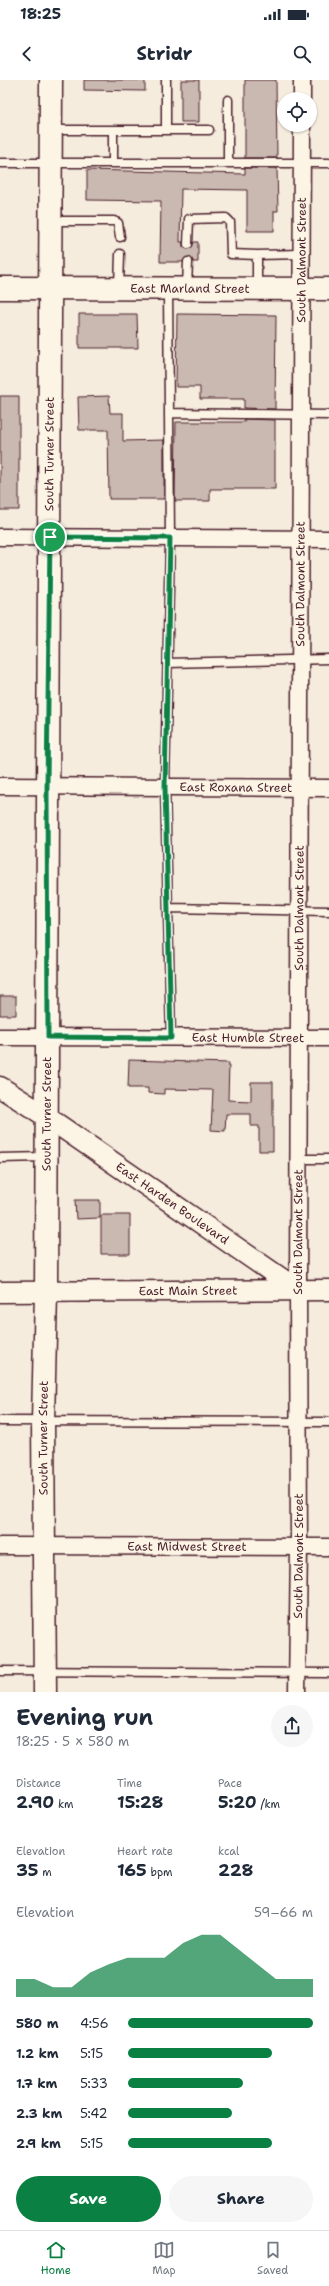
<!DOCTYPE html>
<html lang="en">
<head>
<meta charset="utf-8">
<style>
	body { margin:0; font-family:"Shantell Sans",sans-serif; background:#f6f6f7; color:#1f2937; height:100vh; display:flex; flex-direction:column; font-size:15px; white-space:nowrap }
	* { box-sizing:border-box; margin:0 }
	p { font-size:13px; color:#747a83 }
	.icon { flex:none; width:22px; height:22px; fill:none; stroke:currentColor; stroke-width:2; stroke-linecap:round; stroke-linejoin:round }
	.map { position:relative; height:1612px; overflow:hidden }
	.drawer { display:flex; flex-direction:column; background:#fff; flex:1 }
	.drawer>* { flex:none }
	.fabs { position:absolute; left:277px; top:12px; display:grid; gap:8px }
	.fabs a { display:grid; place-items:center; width:40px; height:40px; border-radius:50%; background:#fff; box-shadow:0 1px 3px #0004; font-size:20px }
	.pin { position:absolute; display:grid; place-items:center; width:34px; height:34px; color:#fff; margin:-17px; border:2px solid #fff; border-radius:50%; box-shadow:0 1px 4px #0007 }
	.round { display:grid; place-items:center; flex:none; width:42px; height:42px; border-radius:21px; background:#f6f6f7 }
	.head { display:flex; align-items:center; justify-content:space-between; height:68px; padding:0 16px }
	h1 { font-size:22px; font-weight:700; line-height:30px }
	.figures { display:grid; grid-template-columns:repeat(3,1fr); gap:6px; height:68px; padding:4px 16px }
	.figures div { display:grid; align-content:center }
	.figures b { font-size:17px; font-weight:700 }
	.figures small { font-size:11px; font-weight:400 }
	.figures p { font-size:11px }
	.chart { height:112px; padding:8px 16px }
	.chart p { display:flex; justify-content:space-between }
	.chart svg { width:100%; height:72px; margin-top:4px; fill:#0b8043; opacity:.7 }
	.action { display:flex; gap:8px; margin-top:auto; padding:8px 16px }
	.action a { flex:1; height:46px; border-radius:24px; background:#0b8043; color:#fff; font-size:16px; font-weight:700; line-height:46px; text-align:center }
	.action a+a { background:#f6f6f7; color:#1f2937 }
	ul { padding:0 16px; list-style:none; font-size:13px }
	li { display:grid; grid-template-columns:64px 48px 1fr; align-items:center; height:30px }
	li i { height:10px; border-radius:5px; background:#0b8043 }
	.status { display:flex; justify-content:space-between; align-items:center; height:28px; padding:0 20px; background:#fff; direction:ltr }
	.status svg { height:11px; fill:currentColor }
	header { display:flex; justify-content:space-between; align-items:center; height:52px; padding:0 16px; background:#fff; font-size:18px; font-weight:700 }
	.tab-bar { display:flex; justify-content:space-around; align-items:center; height:56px; border-top:1px solid #e0e1e3; background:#fff; font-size:11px; color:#747a83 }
	.tab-bar a { display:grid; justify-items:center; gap:2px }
	.tab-bar .selected { color:#0b8043 }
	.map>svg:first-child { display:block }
</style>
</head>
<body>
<div class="status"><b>18:25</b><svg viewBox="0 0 49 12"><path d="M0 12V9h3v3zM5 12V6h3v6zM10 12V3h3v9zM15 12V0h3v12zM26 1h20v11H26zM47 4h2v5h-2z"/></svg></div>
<header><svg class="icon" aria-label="back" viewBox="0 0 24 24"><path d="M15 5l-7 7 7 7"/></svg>Stridr<svg class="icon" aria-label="search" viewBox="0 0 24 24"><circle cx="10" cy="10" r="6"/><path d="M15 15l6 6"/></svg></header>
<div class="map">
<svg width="329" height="1612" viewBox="0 0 329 1612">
	<rect width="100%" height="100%" fill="#f5ecde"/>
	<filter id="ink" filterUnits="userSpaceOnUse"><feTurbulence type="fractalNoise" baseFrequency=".025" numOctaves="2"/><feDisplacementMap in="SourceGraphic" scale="8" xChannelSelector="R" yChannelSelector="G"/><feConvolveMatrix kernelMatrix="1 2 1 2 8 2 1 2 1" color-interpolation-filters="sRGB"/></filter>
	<g filter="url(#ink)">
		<path fill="#cab9b1" stroke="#4a1f2b" d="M84,0H145V11L84,10Z
			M181,0H199V42H181Z
			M245,0H276L277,78H245Z
			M245,88H277L278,131H274V151H247V110L181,109L180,162H183V167L188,169L192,167L194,162H198V182H193L191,178L188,177L182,182H160L161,121L87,120V90L245,94Z
			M79,234H137L138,268H79Z
			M177,234L276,235L275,329L244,328V319H200V307H176Z
			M0,316H19V430H0Z
			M109,316L110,333H123V361L164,360V419H109L108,350H79L78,317Z
			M244,339L275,340V409H210V421H175L176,342H244Z
			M0,916H16V935H0Z
			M129,980L229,983L228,1020L251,1021V1002H273V1071H259V1046H251V1034H226L225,1051L211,1050L213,1010L164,1009V1014L148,1013V1008H128Z
			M75,1120H100V1138L76,1139Z
			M101,1135H130V1174H101Z"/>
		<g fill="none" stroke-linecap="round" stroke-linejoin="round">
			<defs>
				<path id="service" d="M228,20V83
					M51,50H166V0
					M166,50H209
					M0,83H329
					M113,83V50
					M51,141H114L118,143L120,157
					M188,164L189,139L226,138L230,142L231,174L257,175
					M119,207L120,174
					M187,207L188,182
					M257,207V175L302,174
					M168,209L170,458L165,707L171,958
					M169,333L329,335
					M168,583L329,579
					M168,828L329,831
					M0,1078L45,1077
					M299,1079H329
					M0,1341L329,1342
					M0,1591L329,1593"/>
				<g id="minor">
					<path d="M302,19V0"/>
					<path d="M0,457L329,459"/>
					<path id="s1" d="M0,706L329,708"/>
					<path id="s2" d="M0,957L329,958"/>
					<path id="s3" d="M0,1466L329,1467"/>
					<path id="s4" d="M297,1612L299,1467L298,1210L302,45"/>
				</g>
				<g id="tertiary">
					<path id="s5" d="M0,1007L47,1037L298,1210"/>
					<path id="s6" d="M0,1212L329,1210"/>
				</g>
				<g id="secondary">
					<path id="s7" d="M45,1612L43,1341L46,1213L51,0"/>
				</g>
				<g id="trunk">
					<path id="s8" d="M0,208L329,209"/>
				</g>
			</defs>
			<use href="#service" stroke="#4a1f2b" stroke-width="11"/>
			<use href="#minor" stroke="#4a1f2b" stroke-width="19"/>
			<use href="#tertiary" stroke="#4a1f2b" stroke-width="23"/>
			<use href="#secondary" stroke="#4a1f2b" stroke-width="25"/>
			<use href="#trunk" stroke="#4a1f2b" stroke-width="25"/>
			<use href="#service" stroke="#fcf5e5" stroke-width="8"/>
			<use href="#minor" stroke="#fcf5e5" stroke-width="16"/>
			<use href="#tertiary" stroke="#fcf5e5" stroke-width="20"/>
			<use href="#secondary" stroke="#fcf5e5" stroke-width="22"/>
			<use href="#trunk" stroke="#fcf5e5" stroke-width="22"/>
		</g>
	</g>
	<g fill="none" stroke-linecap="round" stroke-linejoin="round" filter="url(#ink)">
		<defs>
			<path id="route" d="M50,457L170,458L165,707L171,958L48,957L47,706Z"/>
		</defs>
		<use href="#route" stroke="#fff" stroke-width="8"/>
		<use href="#route" stroke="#0b8043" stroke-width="5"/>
	</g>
	<g text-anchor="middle" stroke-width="4" stroke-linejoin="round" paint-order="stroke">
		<g font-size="12" fill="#4a1f2b" stroke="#fcf5e5">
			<text dy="4" stroke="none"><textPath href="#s4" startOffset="1432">South Dalmont Street</textPath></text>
			<text dy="4" stroke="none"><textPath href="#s8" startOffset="190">East Marland Street</textPath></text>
			<text dy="4" stroke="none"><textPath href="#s7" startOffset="1238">South Turner Street</textPath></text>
			<text dy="4" stroke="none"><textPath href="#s4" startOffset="1108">South Dalmont Street</textPath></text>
			<text dy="4" stroke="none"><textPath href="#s1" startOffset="236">East Roxana Street</textPath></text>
			<text dy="4" stroke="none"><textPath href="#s4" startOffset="784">South Dalmont Street</textPath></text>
			<text dy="4" stroke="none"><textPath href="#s2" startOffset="248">East Humble Street</textPath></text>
			<text dy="4" stroke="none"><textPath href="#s7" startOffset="578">South Turner Street</textPath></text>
			<text dy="4" stroke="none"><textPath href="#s5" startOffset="208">East Harden Boulevard</textPath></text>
			<text dy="4" stroke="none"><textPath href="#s4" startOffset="460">South Dalmont Street</textPath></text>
			<text dy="4" stroke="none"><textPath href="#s6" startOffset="188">East Main Street</textPath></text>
			<text dy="4" stroke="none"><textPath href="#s7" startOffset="254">South Turner Street</textPath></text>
			<text dy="4" stroke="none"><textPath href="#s3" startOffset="187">East Midwest Street</textPath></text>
			<text dy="4" stroke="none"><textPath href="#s4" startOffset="136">South Dalmont Street</textPath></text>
		</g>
	</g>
</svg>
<div class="fabs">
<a><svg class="icon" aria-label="locate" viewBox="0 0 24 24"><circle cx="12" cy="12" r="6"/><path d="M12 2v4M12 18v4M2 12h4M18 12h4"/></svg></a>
</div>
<div class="pin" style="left:50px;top:457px;background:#1e9e55"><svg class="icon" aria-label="arrive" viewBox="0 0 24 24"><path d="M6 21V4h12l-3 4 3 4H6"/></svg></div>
</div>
<section class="drawer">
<div class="head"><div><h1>Evening run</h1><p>18:25 · 5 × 580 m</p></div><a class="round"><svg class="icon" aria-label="share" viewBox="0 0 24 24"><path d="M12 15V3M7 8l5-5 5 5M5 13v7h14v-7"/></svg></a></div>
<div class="figures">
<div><p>Distance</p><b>2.90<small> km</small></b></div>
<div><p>Time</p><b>15:28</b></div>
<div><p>Pace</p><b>5:20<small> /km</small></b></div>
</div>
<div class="figures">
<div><p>Elevation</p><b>35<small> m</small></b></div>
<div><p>Heart rate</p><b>165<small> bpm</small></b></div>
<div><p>kcal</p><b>228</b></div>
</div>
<div class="chart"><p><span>Elevation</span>59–66 m</p>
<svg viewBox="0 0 160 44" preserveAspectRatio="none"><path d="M0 44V33L10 33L20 38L30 38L40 29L50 24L60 20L70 20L80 20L90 11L100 6L110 6L120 15L130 24L140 33L150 33L160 33V44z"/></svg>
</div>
<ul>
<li><b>580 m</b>4:56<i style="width:100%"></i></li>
<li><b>1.2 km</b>5:15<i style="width:78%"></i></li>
<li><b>1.7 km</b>5:33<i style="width:62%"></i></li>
<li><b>2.3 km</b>5:42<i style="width:56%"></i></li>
<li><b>2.9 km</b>5:15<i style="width:78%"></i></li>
</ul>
<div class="action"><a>Save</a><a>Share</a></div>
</section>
<nav class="tab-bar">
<a class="selected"><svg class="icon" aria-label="home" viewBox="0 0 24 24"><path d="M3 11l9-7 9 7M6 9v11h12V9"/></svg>Home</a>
<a><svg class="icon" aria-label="map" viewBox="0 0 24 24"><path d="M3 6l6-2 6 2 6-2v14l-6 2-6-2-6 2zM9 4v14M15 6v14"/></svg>Map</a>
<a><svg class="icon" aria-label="saved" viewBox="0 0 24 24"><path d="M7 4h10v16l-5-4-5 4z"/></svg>Saved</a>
</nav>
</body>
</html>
